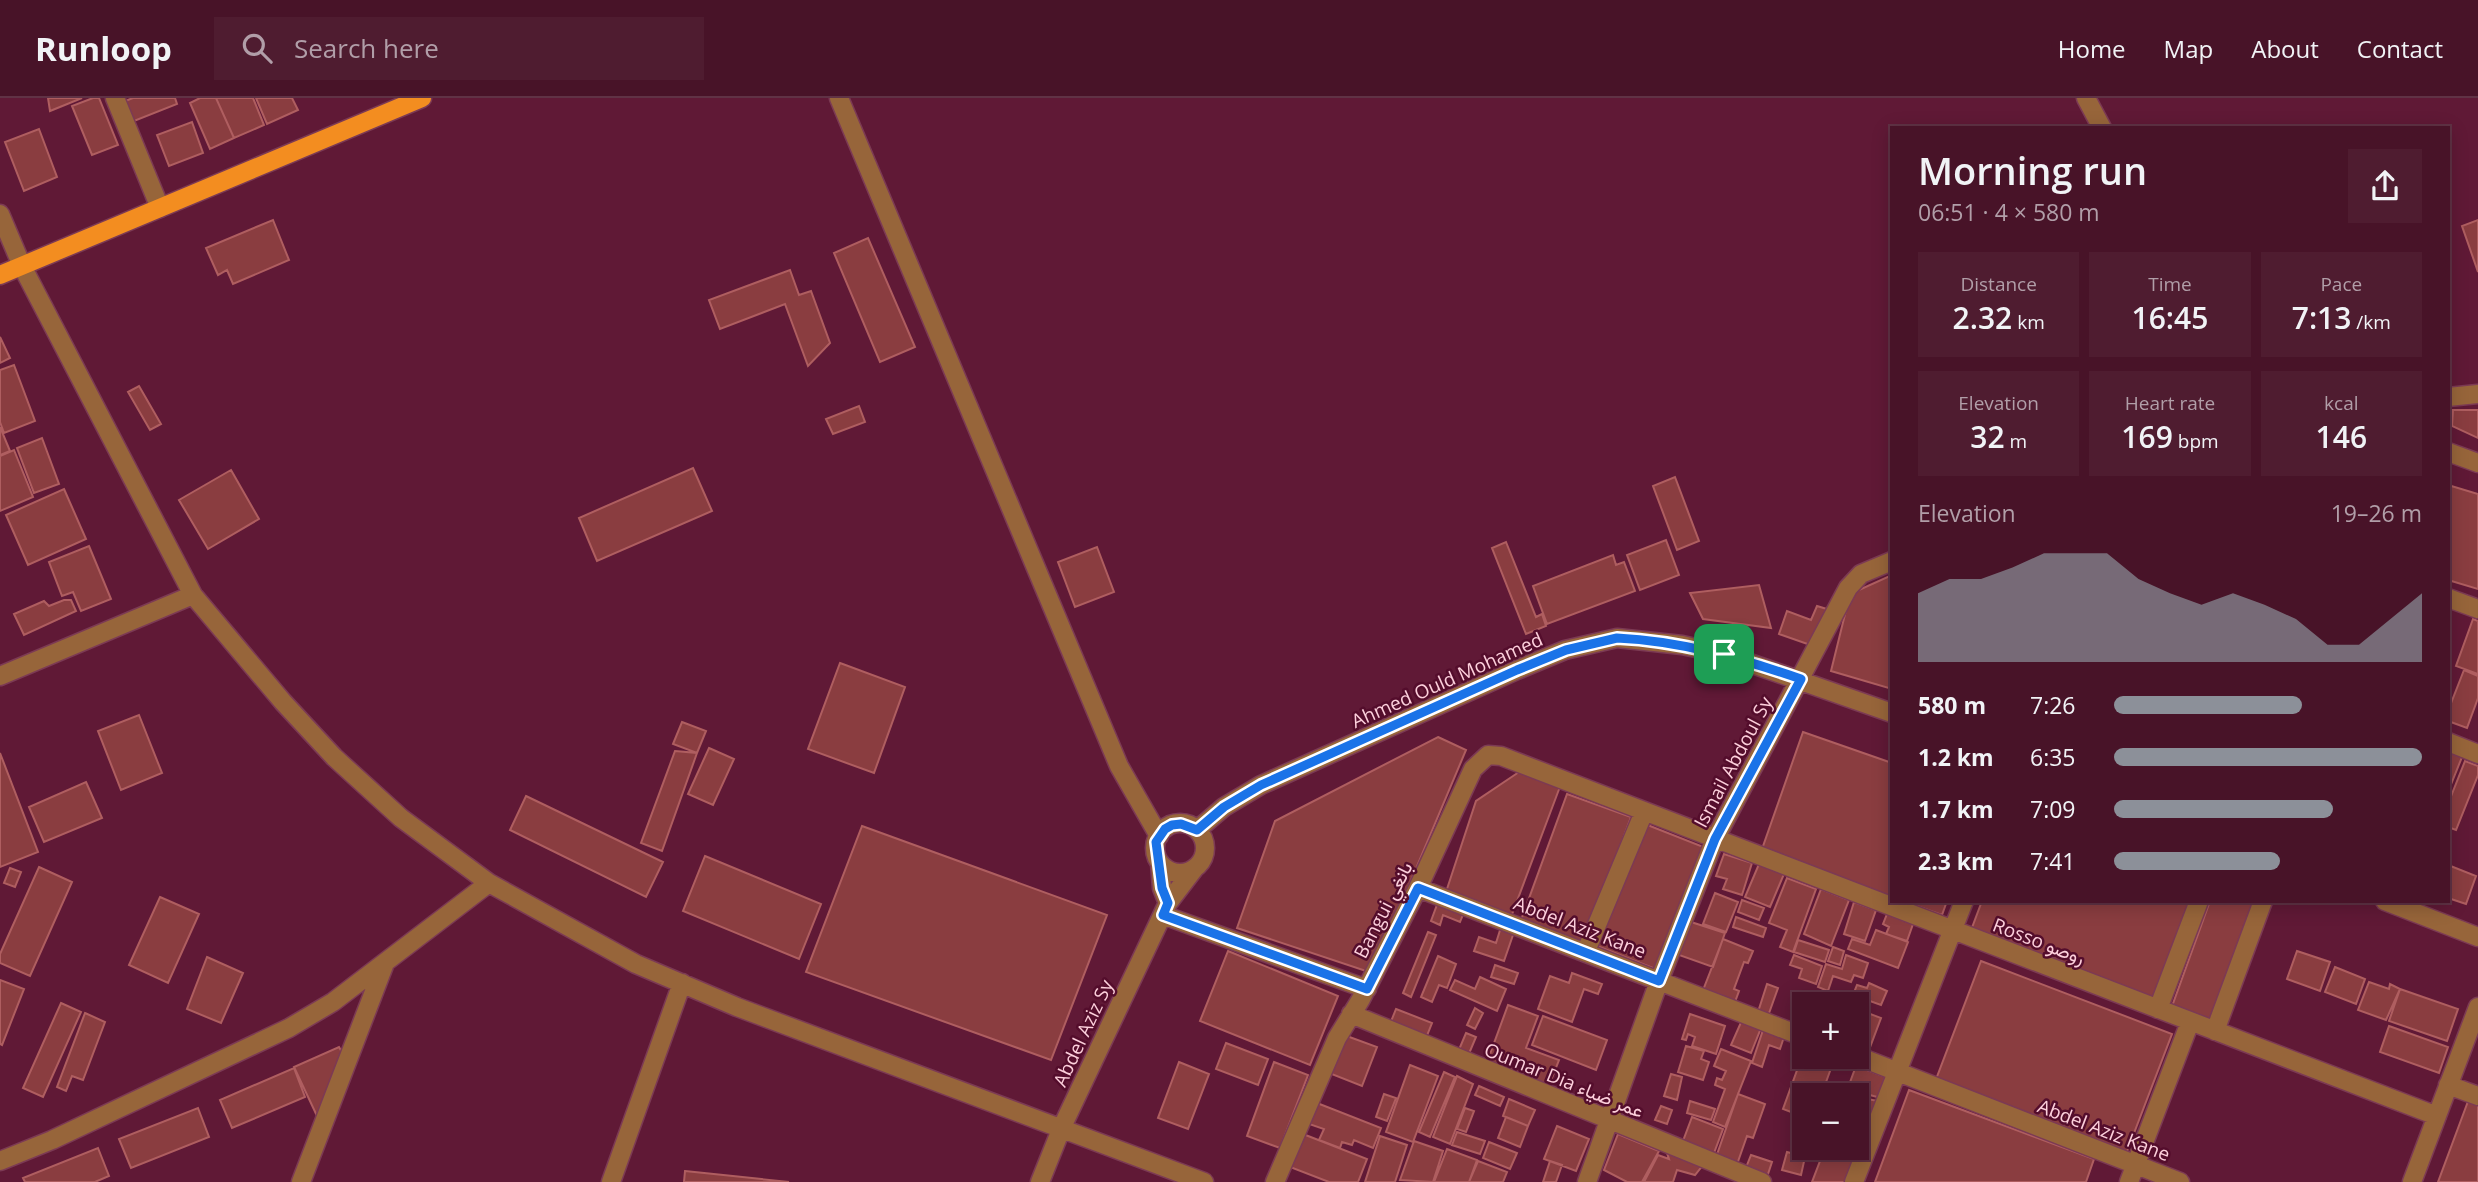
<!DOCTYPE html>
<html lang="en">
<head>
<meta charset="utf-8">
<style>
	body { margin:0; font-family:"Open Sans",Vazirmatn,sans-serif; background:#4f1c30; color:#f1f3f6; height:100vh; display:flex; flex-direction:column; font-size:26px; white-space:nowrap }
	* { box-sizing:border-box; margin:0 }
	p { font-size:23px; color:#b19ea8 }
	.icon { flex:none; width:38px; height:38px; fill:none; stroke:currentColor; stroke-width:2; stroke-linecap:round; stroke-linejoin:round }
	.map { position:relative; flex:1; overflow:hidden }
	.side { position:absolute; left:1890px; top:28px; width:560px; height:777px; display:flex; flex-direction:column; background:#481328; border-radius:0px; box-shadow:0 4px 18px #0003,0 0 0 2px #603245 }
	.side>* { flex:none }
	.buttons { position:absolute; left:1792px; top:894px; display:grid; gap:14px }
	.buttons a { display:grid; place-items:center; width:77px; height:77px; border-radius:0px; background:#481328; box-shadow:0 4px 18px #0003,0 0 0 2px #603245; font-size:35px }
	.pin { position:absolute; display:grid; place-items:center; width:60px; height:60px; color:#fff; margin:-30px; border-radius:14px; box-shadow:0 4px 10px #0006 }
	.round { display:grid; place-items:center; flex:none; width:74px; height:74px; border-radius:0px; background:#4f1c30 }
	.head { display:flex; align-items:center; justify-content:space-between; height:119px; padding:0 28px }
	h1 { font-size:38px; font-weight:600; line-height:52px }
	.stats { display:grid; grid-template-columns:repeat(3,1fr); gap:10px; height:119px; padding:7px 28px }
	.stats div { display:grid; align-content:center; border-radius:0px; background:#4f1c30; text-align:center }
	.stats b { font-size:30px; font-weight:600 }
	.stats small { font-size:19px; font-weight:400 }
	.stats p { font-size:19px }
	.chart { height:196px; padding:14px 28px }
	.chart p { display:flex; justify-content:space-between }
	.chart svg { width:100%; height:126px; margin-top:7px; fill:#8c9099; opacity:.7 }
	ul { padding:0 28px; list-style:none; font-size:23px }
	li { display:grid; grid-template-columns:112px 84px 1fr; align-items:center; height:52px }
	li i { height:18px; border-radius:9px; background:#8c9099 }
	header { display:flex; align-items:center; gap:42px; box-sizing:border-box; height:98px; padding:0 35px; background:#481328; border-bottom:2px solid #603245 }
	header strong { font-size:33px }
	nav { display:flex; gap:38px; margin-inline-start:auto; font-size:24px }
	.search { width:490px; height:63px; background:#4f1c30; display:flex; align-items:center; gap:18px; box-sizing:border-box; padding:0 24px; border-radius:0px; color:#b19ea8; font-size:26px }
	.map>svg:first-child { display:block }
</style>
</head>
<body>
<header>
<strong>Runloop</strong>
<div class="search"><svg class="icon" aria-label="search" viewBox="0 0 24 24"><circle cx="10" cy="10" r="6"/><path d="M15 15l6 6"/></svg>Search here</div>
<nav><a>Home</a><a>Map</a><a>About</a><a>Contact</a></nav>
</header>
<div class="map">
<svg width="2478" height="1084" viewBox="0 0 2478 1084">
	<rect width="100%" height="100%" fill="#601936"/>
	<path fill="#8a3d40" stroke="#af5e60" stroke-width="2" d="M48,0H82L50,13Z
		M93,0H99L118,47L92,57L72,8Z
		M133,0H175L177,6L134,23L125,3Z
		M200,0H216L234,40L210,51L190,5Z
		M216,0H253L264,27L234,40Z
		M256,0H292L298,12L267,26Z
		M192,24L203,55L169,68L157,37Z
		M39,31L57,79L24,93L5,44Z
		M273,122L289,162L233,186L227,172L218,177L206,150Z
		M2478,122V174L2462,128Z
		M868,140L915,249L880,264L834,155Z
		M790,172L799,197L811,193L830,245L808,268L785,206L720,231L709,202Z
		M0,239L10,260L0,265Z
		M14,267L35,323L4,335L0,324V272Z
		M139,288L161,326L150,332L128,294Z
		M859,308L865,324L833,336L826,321Z
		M2453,312H2478V340L2452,328Z
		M0,329L10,353L0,357Z
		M42,340L59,386L34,395L17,350Z
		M14,352L33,399L0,413V358Z
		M693,370L712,413L597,463L579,420Z
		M231,372L259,421L208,451L179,402Z
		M1675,379L1699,443L1677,452L1653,388Z
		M2448,387L2478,396V491L2448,482Z
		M64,391L86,441L28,467L6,417Z
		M1666,442L1679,477L1640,492L1627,457Z
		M1506,444L1536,519L1542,516L1546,528L1526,536L1492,450Z
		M89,448L111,501L81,513L73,494L62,498L49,464Z
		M1097,449L1114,494L1075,509L1058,464Z
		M1613,457L1616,467L1624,464L1635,493L1547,526L1533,488Z
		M1892,477V591L1831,573L1850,496Z
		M1759,487L1771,530L1703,521L1690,495Z
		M64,502H71L76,513L24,537L14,516L44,503L49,508Z
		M1817,508L1830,512L1816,549L1779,536L1787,513L1811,522Z
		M2473,521L2478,523V576L2456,568Z
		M840,565L905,589L874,675L808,651Z
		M2464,572L2478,578V600L2467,630L2448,623V613Z
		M139,617L162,675L121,692L98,633Z
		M682,624L706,633L697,655L673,646Z
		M1803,634L1892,665V799L1761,754Z
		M1438,639L1466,652L1372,875L1237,830L1275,723Z
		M709,650L734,661L713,707L688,696Z
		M675,653L697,655L662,753L641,745Z
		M2448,654L2462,659L2448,694Z
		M0,655L38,754L0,769Z
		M2465,663L2478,668V677L2456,732L2448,729V706Z
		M1519,674L1561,686L1511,819L1445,797L1476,703Z
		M86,684L102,720L44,744L29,709Z
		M1567,696L1631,719L1583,848L1520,825Z
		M526,698L663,764L646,799L510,732Z
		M1645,726L1706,750L1658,872L1597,848Z
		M862,728L1107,817L1051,962L806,874Z
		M1724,756L1752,765L1742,797L1723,791L1727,781L1716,778Z
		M705,758L821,806L799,861L683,813Z
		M1759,766L1784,776L1770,809L1745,799Z
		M2448,767L2476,778L2466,806L2448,800Z
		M39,769L72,784L30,878L0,865V856Z
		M10,770L21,774L15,789L4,785Z
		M1787,780L1816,791L1793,854L1780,849L1787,832L1769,825Z
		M1821,791L1849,802L1831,848L1804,836Z
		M1715,795L1738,804L1726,834L1703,826Z
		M160,799L199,816L168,885L129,867Z
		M1742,802L1764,810L1759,822L1738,814Z
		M1903,803H1947L1942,817Z
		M1982,803H2190L2152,904L1970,835Z
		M2210,803H2255L2209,928L2170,914Z
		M1438,804L1464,814L1460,824L1443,817L1440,827L1431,823Z
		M1854,804L1876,812L1865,843L1844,836Z
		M1887,816L1913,826L1907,843L1886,836L1889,829L1883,826Z
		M1736,819L1766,830L1763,839L1733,829Z
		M1691,824L1725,835L1713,869L1679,857Z
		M1501,829L1514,834L1504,863L1474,853L1479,839L1496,845Z
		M1876,832L1908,844L1898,870L1848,851L1852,841L1870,847Z
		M1428,834L1436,837L1411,899L1403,895Z
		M1723,841L1753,853L1748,865L1744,864L1734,891L1739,893L1732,912L1700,900Z
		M1798,842L1829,852L1825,864L1794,854Z
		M1833,849L1844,853L1840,867L1828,863Z
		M1228,853L1338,898L1310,967L1200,923Z
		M2297,853L2330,864L2320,893L2287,881Z
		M1794,857L1822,868L1816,886L1799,880L1802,871L1790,867Z
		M1846,857L1868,865L1863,880L1854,877L1851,884L1833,878L1828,893L1818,889L1826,866L1842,871Z
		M1438,858L1456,866L1447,890L1439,887L1432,904L1421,899Z
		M207,859L243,875L221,925L187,911Z
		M1981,863L2172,936L2126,1056L1935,984Z
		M1495,867L1518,875L1514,886L1491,879Z
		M2335,869L2365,881L2356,906L2325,894Z
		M1572,875L1602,886L1598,896L1584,891L1572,924L1538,911L1550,878L1569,885Z
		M1480,879L1506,891L1497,913L1450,892L1455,882L1475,891Z
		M0,882L24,891L2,947L0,946Z
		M2369,884L2389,891L2390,886L2400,891L2386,922L2358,912Z
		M1869,885L1887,893L1881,907L1853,897L1857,887L1867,890Z
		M1767,886L1778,890L1768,918L1758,914Z
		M2400,891L2458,911L2447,943L2389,923Z
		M1816,895L1844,905V906H1811Z
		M61,905L81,914L43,999L23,990Z
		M1508,907L1538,918L1526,950L1559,962L1548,990L1486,967Z
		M1475,910L1483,915L1475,931L1467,927Z
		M1396,911L1432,925L1426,940L1390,926Z
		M1857,911L1881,920L1869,952L1857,948Z
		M85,915L105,924L83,982L72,978L66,993L57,989Z
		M1690,916L1725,928L1716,956L1692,948L1695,939L1688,936L1686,942L1682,941Z
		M1543,918L1607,942L1596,972L1532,947Z
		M1742,922L1761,930L1751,955L1731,947Z
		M2389,928L2448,949L2439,975L2380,954Z
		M1763,932L1784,939L1780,951L1769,947L1762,969L1752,965Z
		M1466,935L1476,939L1468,958L1458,954Z
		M1344,937L1377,949L1362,988L1329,975Z
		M1226,945L1268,961L1258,987L1216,971Z
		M1686,948L1704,953L1701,961L1709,964L1703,982L1678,974Z
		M339,949L343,956L317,1018L294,969Z
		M1721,951L1751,963L1725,1029L1713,1024L1725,991L1715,987L1717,980L1722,982L1726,973L1714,968Z
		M1804,953V959L1822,964L1823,959L1834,962L1821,998H1804V1019L1783,1011Z
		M1179,964L1209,976L1188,1031L1158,1020Z
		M1274,964L1308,977L1280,1050L1247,1038Z
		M1410,967L1438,978L1413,1044L1386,1034Z
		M1856,968L1889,980L1881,1000L1855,993L1856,990L1849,987Z
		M294,970L305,999L232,1030L220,1002Z
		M1444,974L1455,979L1430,1039L1419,1034Z
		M1671,976L1682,979L1677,1002L1664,998Z
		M1457,978L1473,986L1450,1046L1433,1039Z
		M1479,988L1504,999L1500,1008L1475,997Z
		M1909,992L2094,1061L2086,1084H1875Z
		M1384,996L1396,1000L1387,1023L1376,1019Z
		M1738,996L1765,1006L1753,1040L1747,1038L1735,1072L1714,1065Z
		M2470,998L2478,1001V1084H2438Z
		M1857,999L1878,1003L1874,1015L1857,1008Z
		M1509,1001L1535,1012L1528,1028L1503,1018Z
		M1690,1003L1715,1011L1711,1022L1687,1015Z
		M1317,1005L1381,1030L1373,1050L1354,1042L1352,1047L1342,1044L1340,1050L1319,1042L1324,1031L1309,1026Z
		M1661,1008L1672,1012L1667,1026L1655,1022Z
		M198,1010L209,1039L131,1070L119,1041Z
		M1465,1010L1474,1013L1466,1034L1457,1031Z
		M1857,1011L1874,1018L1863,1047L1857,1044Z
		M1506,1019L1528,1028L1520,1049L1498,1040Z
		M1692,1019L1723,1031L1711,1063L1680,1051Z
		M1557,1028L1589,1041L1576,1073L1544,1061Z
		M1457,1034L1485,1043L1480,1056L1452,1047Z
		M1303,1036L1367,1061L1358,1084H1329L1290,1069Z
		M1618,1036L1659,1053L1642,1084H1627L1604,1072Z
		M1380,1038L1407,1047L1395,1084H1365Z
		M1414,1043L1443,1053L1433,1084L1400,1082Z
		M1489,1044L1517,1055L1510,1071L1483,1060Z
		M1857,1046L1862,1048L1849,1084H1812L1825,1050H1857Z
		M98,1050L109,1078L95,1084H25L23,1080Z
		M1447,1051L1477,1062L1469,1084H1434Z
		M1787,1054L1805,1059L1801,1077L1782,1072Z
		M1667,1055L1703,1067L1695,1077L1677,1072L1673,1084H1644L1658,1057L1669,1061Z
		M1751,1057L1772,1064L1767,1079L1745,1072Z
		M1478,1063L1507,1074L1503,1084H1469Z
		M1550,1063L1562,1067L1556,1084H1543Z
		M685,1073L789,1084H684Z"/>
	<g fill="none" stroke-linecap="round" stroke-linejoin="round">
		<defs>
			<path id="minor" d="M115,0L160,110
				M839,0L1119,668L1159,738
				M2086,0L2102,30
				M0,116L22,168L193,497L283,604L334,659L401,720L489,785L636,866L737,909L1204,1084
				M2448,299L2478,296
				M2448,354L2478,365
				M2448,500L2478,511
				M0,578L193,497
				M2448,644L2478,656
				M1155 750a25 25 0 1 1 50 0a25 25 0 1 1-50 0Z
				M1197,732L1224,709L1261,687L1517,572L1565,552L1617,540L1682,547L1724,556L1892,615
				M1160,765L1162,790L1168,805
				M1418,790L1804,939
				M2385,803L2478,839
				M1163,817L1367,891
				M1586,853L1644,714
				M2158,911L2199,803
				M1351,916L1762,1084
				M2215,933L2263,803
				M1857,958L2180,1084
				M2448,987L2478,998
				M0,1063L52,1042L289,930L333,904L489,785
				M301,1084L385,865
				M611,1084L682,885
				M1040,1084L1062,1029L1168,805L1194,771
				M1275,1084L1337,940L1361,901L1418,790L1473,671L1488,657L1501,658L2437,1018
				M1587,1084L1659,883L1715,741L1848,490L1861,476L1892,463
				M1854,1084L1964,803
				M2129,1084L2190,924
				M2412,1084L2478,909"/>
			<path id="major" d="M0,177L422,0"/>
		</defs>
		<use href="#minor" stroke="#7c3a54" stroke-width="21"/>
		<use href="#major" stroke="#7c3a54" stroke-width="21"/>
		<use href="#minor" stroke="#97653a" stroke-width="18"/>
		<use href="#major" stroke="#f38d20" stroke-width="18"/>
	</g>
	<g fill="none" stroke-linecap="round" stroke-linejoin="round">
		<defs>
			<path id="route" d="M1617,540C1681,543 1740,560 1801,581L1715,741L1659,883L1418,790L1367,891L1163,817L1168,805L1162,790L1156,744L1165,731L1172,727L1181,726L1197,732L1224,709L1261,687L1517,572L1566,552Z"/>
		</defs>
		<use href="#route" stroke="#fff" stroke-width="14"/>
		<use href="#route" stroke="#1a73e8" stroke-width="9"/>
	</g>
	<g text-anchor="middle" stroke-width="5" stroke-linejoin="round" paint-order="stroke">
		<g font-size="19" fill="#fdd0dc" stroke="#540d2c">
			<text transform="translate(1447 582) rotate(-24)" y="7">Ahmed Ould Mohamed</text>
			<text transform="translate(1733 664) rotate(-62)" y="7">Ismail Abdoul Sy</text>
			<text transform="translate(1383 812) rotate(-63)" y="7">Bangui بانغي</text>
			<text transform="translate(1580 829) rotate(21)" y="7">Abdel Aziz Kane</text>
			<text transform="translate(2039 843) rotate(21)" y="7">Rosso روصو</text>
			<text transform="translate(1083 935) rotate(-65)" y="7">Abdel Aziz Sy</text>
			<text transform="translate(1564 982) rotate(22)" y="7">Oumar Dia عمر ضياء</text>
			<text transform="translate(2104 1032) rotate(21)" y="7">Abdel Aziz Kane</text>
		</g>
	</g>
</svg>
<div class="buttons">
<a>+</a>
<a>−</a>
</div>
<div class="pin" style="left:1724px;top:556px;background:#1e9e55"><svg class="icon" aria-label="arrive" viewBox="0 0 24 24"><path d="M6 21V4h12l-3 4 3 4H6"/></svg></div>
<section class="side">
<div class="head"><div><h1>Morning run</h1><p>06:51 · 4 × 580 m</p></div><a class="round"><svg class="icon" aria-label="share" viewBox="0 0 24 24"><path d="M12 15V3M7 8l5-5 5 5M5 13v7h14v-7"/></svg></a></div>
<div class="stats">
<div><p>Distance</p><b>2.32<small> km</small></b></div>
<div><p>Time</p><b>16:45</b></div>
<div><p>Pace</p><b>7:13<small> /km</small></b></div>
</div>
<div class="stats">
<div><p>Elevation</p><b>32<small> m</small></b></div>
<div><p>Heart rate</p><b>169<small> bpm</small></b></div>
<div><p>kcal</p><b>146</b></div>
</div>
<div class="chart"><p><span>Elevation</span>19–26 m</p>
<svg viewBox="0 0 160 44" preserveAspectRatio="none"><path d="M0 44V20L10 15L20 15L30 11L40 6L50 6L60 6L70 15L80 20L90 24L100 20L110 24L120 29L130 38L140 38L150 29L160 20V44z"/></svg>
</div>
<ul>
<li><b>580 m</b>7:26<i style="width:61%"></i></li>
<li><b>1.2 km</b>6:35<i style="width:100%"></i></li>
<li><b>1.7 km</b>7:09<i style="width:71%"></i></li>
<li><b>2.3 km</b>7:41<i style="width:54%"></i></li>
</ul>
</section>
</div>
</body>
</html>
